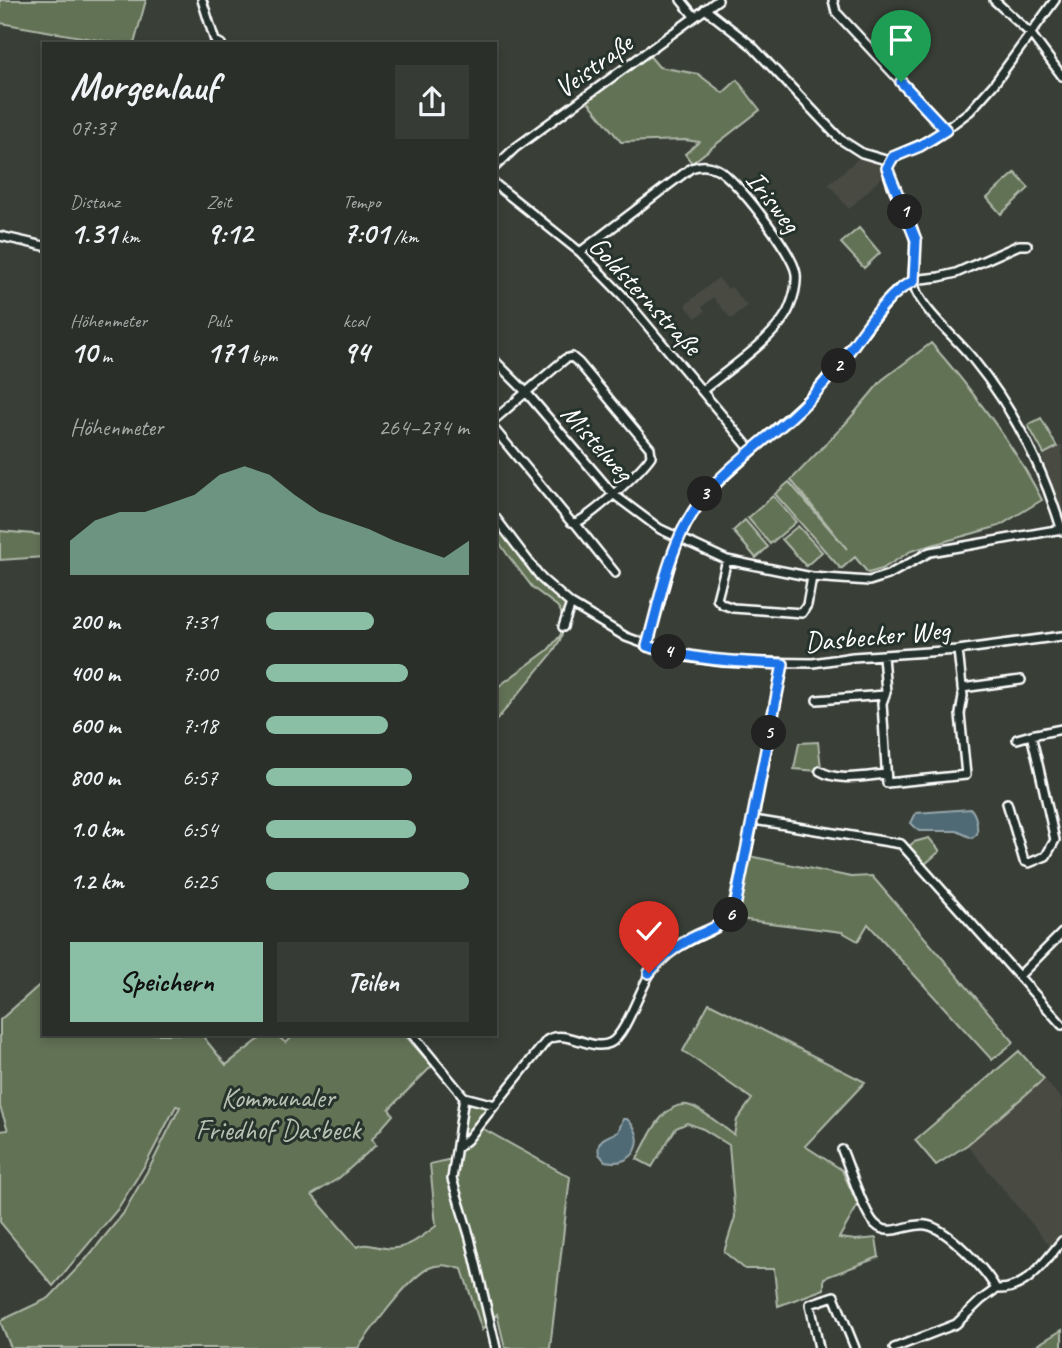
<!DOCTYPE html>
<html lang="de">
<head>
<meta charset="utf-8">
<style>
	body { margin:0; font-family:Caveat,sans-serif; background:#373b35; color:#f1f3f6; height:100vh; display:flex; flex-direction:column; font-size:26px; white-space:nowrap }
	* { box-sizing:border-box; margin:0 }
	p { font-size:23px; color:#a6a9a8 }
	.icon { flex:none; width:38px; height:38px; fill:none; stroke:currentColor; stroke-width:2; stroke-linecap:round; stroke-linejoin:round }
	.map { position:relative; flex:1; overflow:hidden }
	.sheet { position:absolute; left:42px; top:42px; width:455px; height:994px; display:flex; flex-direction:column; background:#2b2f29; border-radius:0px; box-shadow:0 4px 10px #0003,0 0 0 2px #474a46 }
	.sheet>* { flex:none }
	.pin { position:absolute; display:grid; place-items:center; width:60px; height:60px; color:#fff; margin:-72px -30px; border-radius:50% 50% 50% 0; rotate:-45deg; box-shadow:0 0 7px #0007 }
	.pin .icon { rotate:45deg }
	.km { position:absolute; width:35px; height:35px; margin:-18px; border-radius:50%; background:#222; color:#fff; font-size:19px; line-height:35px; text-align:center }
	.round { display:grid; place-items:center; flex:none; width:74px; height:74px; border-radius:0px; background:#373b35 }
	.overview { display:flex; align-items:center; justify-content:space-between; height:119px; padding:0 28px }
	h1 { font-size:38px; font-weight:700; line-height:52px }
	.stats { display:grid; grid-template-columns:repeat(3,1fr); gap:10px; height:119px; padding:7px 28px }
	.stats div { display:grid; align-content:center }
	.stats b { font-size:30px; font-weight:700 }
	.stats small { font-size:19px; font-weight:400 }
	.stats p { font-size:19px }
	.chart { height:196px; padding:14px 28px }
	.chart p { display:flex; justify-content:space-between }
	.chart svg { width:100%; height:126px; margin-top:7px; fill:#8abfa5; opacity:.7 }
	.action { display:flex; gap:14px; margin-top:auto; padding:14px 28px }
	.action a { flex:1; height:80px; border-radius:0px; background:#8abfa5; color:#111; font-size:28px; font-weight:700; line-height:80px; text-align:center }
	.action a+a { background:#373b35; color:#f1f3f6 }
	ul { padding:0 28px; list-style:none; font-size:23px }
	li { display:grid; grid-template-columns:112px 84px 1fr; align-items:center; height:52px }
	li i { height:18px; border-radius:9px; background:#8abfa5 }
	.map>svg:first-child { display:block }
</style>
</head>
<body>
<div class="map">
<svg width="1062" height="1348" viewBox="0 0 1062 1348">
	<rect width="100%" height="100%" fill="#393f37"/>
	<filter id="ink" filterUnits="userSpaceOnUse"><feTurbulence type="fractalNoise" baseFrequency=".0143" numOctaves="2"/><feDisplacementMap in="SourceGraphic" scale="14" xChannelSelector="R" yChannelSelector="G"/><feConvolveMatrix kernelMatrix="1 2 1 2 8 2 1 2 1" color-interpolation-filters="sRGB"/></filter>
	<g filter="url(#ink)">
		<path fill="#4a4c42" d="M858,159L875,163L880,167L883,176L849,209L829,184Z
			M718,278L728,289L731,287L747,306L731,319L713,297L702,307L705,311L696,318L685,305Z
			M1062,445V512L1042,456Z
			M1044,1079L1062,1100V1234L1051,1247L967,1145Z"/>
		<path fill="#627254" stroke="#b0b8aa" stroke-width="2" d="M0,0H146L134,44H121L0,23Z
			M648,54L659,67L698,74L723,93L737,80L760,110L692,163L685,154L699,142L685,140L621,142L586,99Z
			M1015,173L1029,188L1001,214L987,198Z
			M859,228L880,253L864,268L841,243Z
			M931,343C973,391 1013,443 1042,500L999,526L911,551L882,569L868,573L855,557L841,569L775,494L789,482L847,549L791,480L846,423L882,380Z
			M1041,418L1057,447L1044,454L1028,425Z
			M773,496L796,522L770,544L748,518Z
			M745,520L768,547L756,558L733,531Z
			M495,523L537,577L566,604L562,623L561,612L557,606L533,588L507,554L495,536Z
			M798,526L822,552L806,566L782,539Z
			M0,531L44,535V557L0,560Z
			M568,614L560,640L551,655L495,722V689L548,650L560,636Z
			M818,742L821,768L818,771L794,769L799,743Z
			M929,838L940,851L924,865L908,847L914,842Z
			M739,854L851,877L872,876L1014,1042L992,1060L868,924L858,941L842,932L723,917L728,907Z
			M44,981V1034H201L226,1065L266,1034H275L286,1043L295,1034H404L432,1066L389,1109L393,1115L372,1139L376,1145L339,1178L312,1195L357,1247C367,1242 374,1247 385,1248C405,1251 420,1238 436,1226L430,1164L456,1158L480,1127L570,1177L550,1348H505L497,1314L482,1330L462,1269C451,1266 440,1263 429,1268C407,1279 373,1328 358,1348H11L0,1321L49,1298L87,1258L123,1214L153,1161L180,1107L176,1106L148,1160L117,1210L53,1286L0,1222V1131L8,1130L0,1107V1020Z
			M709,1003L865,1082L805,1146L842,1170L858,1205L839,1238L856,1240L876,1238L879,1257L824,1278V1289L778,1306L774,1269H745L724,1252L735,1217L729,1145L703,1129L687,1123L676,1128L652,1167L637,1159C647,1141 662,1102 687,1105C700,1107 723,1127 734,1135L737,1120L752,1099L683,1051Z
			M1019,1051L1044,1079L967,1145L936,1165L915,1140Z
			M471,1100L483,1104L488,1111L468,1136L464,1137L462,1135L467,1105Z
			M1062,1330V1348H1032Z"/>
		<path fill="#506a75" stroke="#96a6ac" stroke-width="2" d="M971,809C976,814 978,826 977,834L972,838L957,831H919L911,823L916,813Z
			M623,1119H627C649,1139 635,1168 605,1161L599,1154C596,1139 606,1137 618,1132Z"/>
		<g fill="none" stroke-linecap="round" stroke-linejoin="round">
			<defs>
				<path id="minor" d="M202,0L215,41L221,44
					M681,0L694,16
					M833,0L836,12L946,130
					M994,0L1031,34L1062,76
					M705,9L751,45L840,139L862,153L889,161L898,155L933,139L970,111L994,84L1055,0
					M889,161C883,180 907,211 913,230C920,250 908,274 917,293C929,316 955,337 972,358C1014,409 1043,468 1062,531
					M495,167L515,148L718,0
					M495,184L580,252L622,295L751,450
					M0,236L44,246
					M580,252L691,168C699,165 709,165 717,169C735,177 794,254 796,274C797,285 794,296 790,306C780,335 727,370 703,390
					M495,361L526,392L613,494L660,529L727,560L812,577L869,581L888,575L930,552L1062,529
					M495,419L565,359L572,357L579,363L650,448L651,456C641,471 591,517 575,523L571,522L495,430
					M495,517L542,579L571,604L626,637L675,655L723,662L813,663L853,657L958,650L1062,636
					M575,523L615,573
					M727,560L717,599L722,604L733,608L802,613L807,605L812,577
					M563,627L571,604
					M647,646L675,548L686,524L705,494L815,393L897,290L921,279L939,277L956,273L1019,245H1027
					M883,656L886,692L882,703L887,783L966,775L960,714L963,696L958,650
					M962,688L1021,680
					M817,700L885,695
					M1017,739L1031,735
					M820,771C838,782 865,776 886,774
					M1007,803L1024,861L1029,863L1046,856L1055,840C1047,805 1040,770 1031,735L1062,729
					M754,820L901,844L1062,1025
					M1019,976L1062,933
					M412,1034L464,1097L452,1179L470,1238L496,1348
					M464,1097L495,1105
					M457,1148L467,1140L547,1040C567,1028 590,1052 610,1043C627,1035 642,981 656,964C676,939 713,937 732,914L749,841L783,664
					M842,1150C849,1166 864,1214 875,1224C890,1239 909,1222 926,1225C947,1228 987,1271 996,1289C1026,1291 1045,1261 1062,1241
					M819,1348L810,1304L834,1296L855,1348
					M894,1348L956,1324L981,1300L996,1289"/>
			</defs>
			<use href="#minor" stroke="#fff" stroke-width="12"/>
			<use href="#minor" stroke="#26332d" stroke-width="7"/>
		</g>
	</g>
	<g fill="none" stroke-linecap="round" stroke-linejoin="round" filter="url(#ink)">
		<defs>
			<path id="route" d="M649,973C661,957 675,947 692,938C709,929 727,926 735,907L783,664C736,662 692,660 647,646C659,605 666,561 686,524C710,479 753,451 790,418C807,403 823,385 837,367C859,341 883,294 914,281L916,240L887,168L893,157L920,146L946,130L901,82"/>
		</defs>
		<use href="#route" stroke="#fff" stroke-width="14"/>
		<use href="#route" stroke="#1a73e8" stroke-width="9"/>
	</g>
	<g text-anchor="middle" stroke-width="6" stroke-linejoin="round" paint-order="stroke">
		<g font-size="28" fill="#fff" stroke="#26332d">
			<text transform="translate(593 65) rotate(-36)" y="10">Veistraße</text>
			<text transform="translate(774 201) rotate(52)" y="10">Irisweg</text>
			<text transform="translate(646 295) rotate(47)" y="10">Goldsternstraße</text>
			<text transform="translate(598 442) rotate(48)" y="10">Mistelweg</text>
			<text transform="translate(877 635) rotate(-5)" y="10">Dasbecker Weg</text>
		</g>
		<g font-size="28" fill="#b8c0b2" stroke="#26332d">
			<text x="278" y="1107">Kommunaler<tspan x="278" dy="32">Friedhof Dasbeck</tspan></text>
		</g>
	</g>
</svg>
<div class="pin" style="left:901px;top:82px;background:#1e9e55"><svg class="icon" aria-label="arrive" viewBox="0 0 24 24"><path d="M6 21V4h12l-3 4 3 4H6"/></svg></div>
<div class="pin" style="left:649px;top:973px;background:#d93025"><svg class="icon" aria-label="check" viewBox="0 0 24 24"><path d="M5 12l5 5 9-10"/></svg></div>
<b class="km" style="left:905px;top:212px">1</b>
<b class="km" style="left:839px;top:366px">2</b>
<b class="km" style="left:705px;top:494px">3</b>
<b class="km" style="left:669px;top:652px">4</b>
<b class="km" style="left:769px;top:733px">5</b>
<b class="km" style="left:731px;top:915px">6</b>
<section class="sheet">
<div class="overview"><div><h1>Morgenlauf</h1><p>07:37</p></div><a class="round"><svg class="icon" aria-label="share" viewBox="0 0 24 24"><path d="M12 15V3M7 8l5-5 5 5M5 13v7h14v-7"/></svg></a></div>
<div class="stats">
<div><p>Distanz</p><b>1.31<small> km</small></b></div>
<div><p>Zeit</p><b>9:12</b></div>
<div><p>Tempo</p><b>7:01<small> /km</small></b></div>
</div>
<div class="stats">
<div><p>Höhenmeter</p><b>10<small> m</small></b></div>
<div><p>Puls</p><b>171<small> bpm</small></b></div>
<div><p>kcal</p><b>94</b></div>
</div>
<div class="chart"><p><span>Höhenmeter</span>264–274 m</p>
<svg viewBox="0 0 160 44" preserveAspectRatio="none"><path d="M0 44V32L10 25L20 22L30 22L40 19L50 16L60 9L70 6L80 9L90 16L100 22L110 25L120 28L130 32L140 35L150 38L160 32V44z"/></svg>
</div>
<ul>
<li><b>200 m</b>7:31<i style="width:53%"></i></li>
<li><b>400 m</b>7:00<i style="width:70%"></i></li>
<li><b>600 m</b>7:18<i style="width:60%"></i></li>
<li><b>800 m</b>6:57<i style="width:72%"></i></li>
<li><b>1.0 km</b>6:54<i style="width:74%"></i></li>
<li><b>1.2 km</b>6:25<i style="width:100%"></i></li>
</ul>
<div class="action"><a>Speichern</a><a>Teilen</a></div>
</section>
</div>
</body>
</html>
